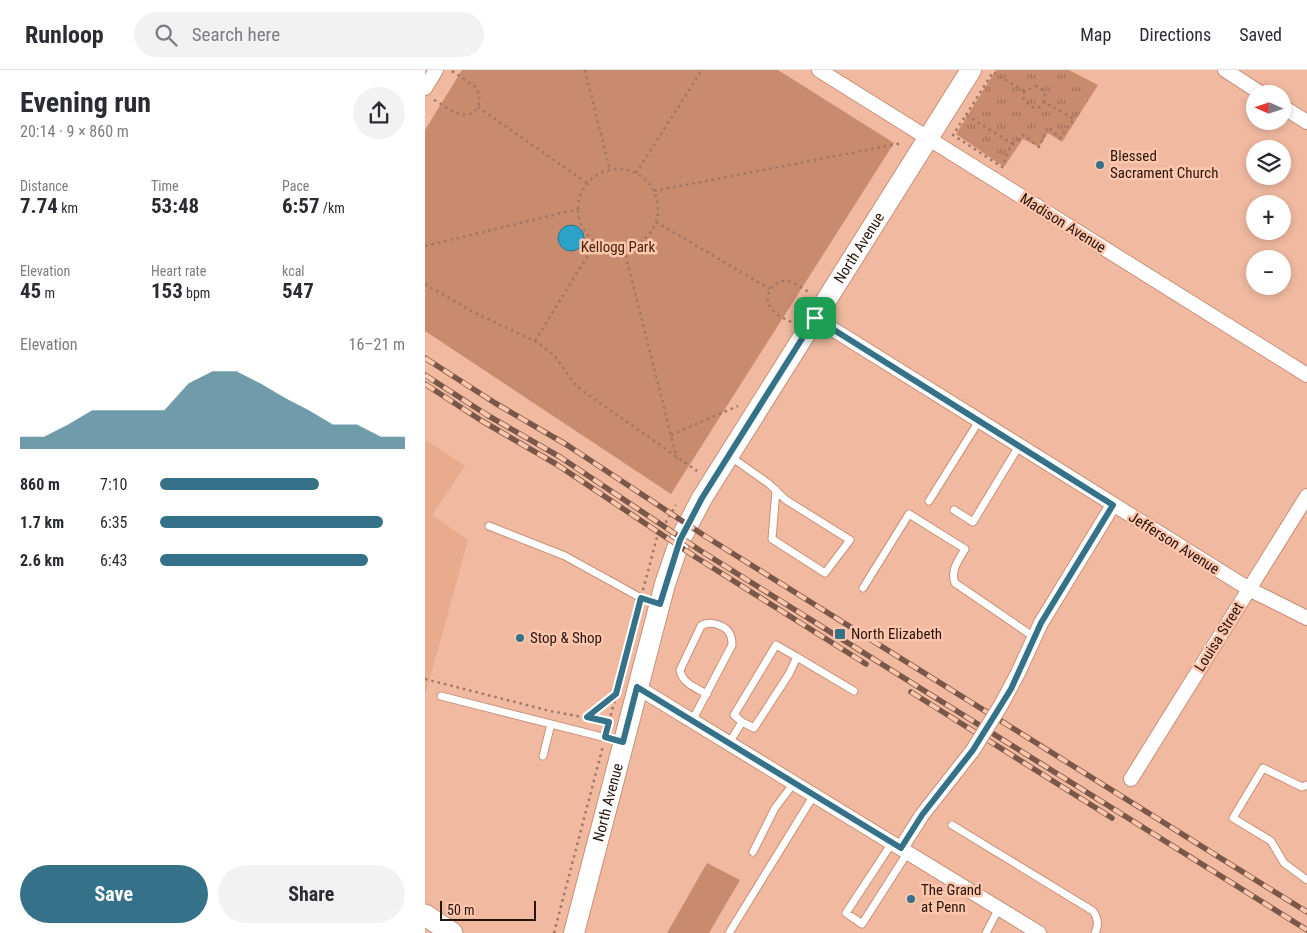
<!DOCTYPE html>
<html lang="en">
<head>
<meta charset="utf-8">
<style>
	body { margin:0; font-family:"Roboto Condensed",sans-serif; background:#f2f2f3; color:#2b2b33; height:100vh; display:flex; flex-direction:column; font-size:19px; white-space:nowrap }
	* { box-sizing:border-box; margin:0 }
	p { font-size:16px; color:#7c7c81 }
	.icon { flex:none; width:28px; height:28px; fill:none; stroke:currentColor; stroke-width:2; stroke-linecap:round; stroke-linejoin:round }
	.map { position:relative; flex:1; overflow:hidden }
	.sheet { display:flex; flex-direction:column; background:#fff; width:425px }
	.sheet>* { flex:none }
	.needle { width:32px; rotate:273deg }
	.controls { position:absolute; left:821px; top:15px; display:grid; gap:10px }
	.controls a { display:grid; place-items:center; width:45px; height:45px; border-radius:50%; background:#fff; box-shadow:0 2px 8px #0003; font-size:25px }
	.scale { position:absolute; left:15px; bottom:12px; width:96px; box-sizing:border-box; padding-left:5px; border:2px solid #28140b; border-top:0; font-size:14px; line-height:18px; white-space:nowrap; color:#28140b; -webkit-text-stroke:4px #fec6ad; paint-order:stroke }
	.pin { position:absolute; display:grid; place-items:center; width:42px; height:42px; color:#fff; margin:-21px; border-radius:10px; box-shadow:0 2px 8px #0006 }
	.round { display:grid; place-items:center; flex:none; width:52px; height:52px; border-radius:26px; background:#f2f2f3 }
	.overview { display:flex; align-items:center; justify-content:space-between; height:85px; padding:0 20px }
	h1 { font-size:28px; font-weight:700; line-height:38px }
	.figures { display:grid; grid-template-columns:repeat(3,1fr); gap:8px; height:85px; padding:5px 20px }
	.figures div { display:grid; align-content:center }
	.figures b { font-size:21px; font-weight:700 }
	.figures small { font-size:14px; font-weight:400 }
	.figures p { font-size:14px }
	.chart { height:140px; padding:10px 20px }
	.chart p { display:flex; justify-content:space-between }
	.chart svg { width:100%; height:90px; margin-top:5px; fill:#357188; opacity:.7 }
	.primary-button { display:flex; gap:10px; margin-top:auto; padding:10px 20px }
	.primary-button a { flex:1; height:58px; border-radius:30px; background:#357188; color:#fff; font-size:20px; font-weight:700; line-height:58px; text-align:center }
	.primary-button a+a { background:#f2f2f3; color:#2b2b33 }
	ul { padding:0 20px; list-style:none; font-size:16px }
	li { display:grid; grid-template-columns:80px 60px 1fr; align-items:center; height:38px }
	li i { height:12px; border-radius:6px; background:#357188 }
	header { display:flex; align-items:center; gap:30px; box-sizing:border-box; height:70px; padding:0 25px; background:#fff; border-bottom:1px solid #e1e1e2 }
	header strong { font-size:24px }
	nav { display:flex; gap:28px; margin-inline-start:auto; font-size:18px }
	.search { width:350px; height:45px; background:#f2f2f3; display:flex; align-items:center; gap:12px; box-sizing:border-box; padding:0 18px; border-radius:28px; color:#7c7c81; font-size:19px }
	main { display:flex; flex:1; min-height:0 }
	.map>svg:first-child { display:block }
</style>
</head>
<body>
<header>
<strong>Runloop</strong>
<div class="search"><svg class="icon" aria-label="search" viewBox="0 0 24 24"><circle cx="10" cy="10" r="6"/><path d="M15 15l6 6"/></svg>Search here</div>
<nav><a>Map</a><a>Directions</a><a>Saved</a></nav>
</header>
<main>
<section class="sheet">
<div class="overview"><div><h1>Evening run</h1><p>20:14 · 9 × 860 m</p></div><a class="round"><svg class="icon" aria-label="share" viewBox="0 0 24 24"><path d="M12 15V3M7 8l5-5 5 5M5 13v7h14v-7"/></svg></a></div>
<div class="figures">
<div><p>Distance</p><b>7.74<small> km</small></b></div>
<div><p>Time</p><b>53:48</b></div>
<div><p>Pace</p><b>6:57<small> /km</small></b></div>
</div>
<div class="figures">
<div><p>Elevation</p><b>45<small> m</small></b></div>
<div><p>Heart rate</p><b>153<small> bpm</small></b></div>
<div><p>kcal</p><b>547</b></div>
</div>
<div class="chart"><p><span>Elevation</span>16–21 m</p>
<svg viewBox="0 0 160 44" preserveAspectRatio="none"><path d="M0 44V38L10 38L20 32L30 25L40 25L50 25L60 25L70 12L80 6L90 6L100 12L110 19L120 25L130 32L140 32L150 38L160 38V44z"/></svg>
</div>
<ul>
<li><b>860 m</b>7:10<i style="width:65%"></i></li>
<li><b>1.7 km</b>6:35<i style="width:91%"></i></li>
<li><b>2.6 km</b>6:43<i style="width:85%"></i></li>
</ul>
<div class="primary-button"><a>Save</a><a>Share</a></div>
</section>
<div class="map">
<svg width="882" height="863" viewBox="0 0 882 863">
	<defs>
		<pattern id="grass-tufts" width="24" height="20" patternUnits="userSpaceOnUse" patternTransform="scale(1.25)"><rect width="24" height="20" fill="#c98b6e"/><path d="M3 7l-1-3M5 7V3M7 7l1-3M15 17l-1-3M17 17v-4M19 17l1-3" fill="none" stroke="#a37059"/></pattern>
	</defs>
	<rect width="100%" height="100%" fill="#f0b9a0"/>
	<path fill="#e8ab8e" d="M0,370L40,396L7,445L43,470L0,626Z"/>
	<path fill="url(#grass-tufts)" d="M571,0H644L673,15L637,72L623,63L614,77L598,69L579,97L531,64Z"/>
	<path fill="#c98b6e" d="M37,0H353L469,73L246,424L0,261V60Z
		M282,793L315,810L284,863H242Z"/>
	<path fill="#2da2c9" stroke="#2c7790" d="M133 168a13 13 0 1 1 26 0a13 13 0 1 1-26 0Z"/>
	<g fill="none" stroke-linecap="round" stroke-linejoin="round">
		<defs>
			<path id="lane" d="M306,387L343,413L361,430L425,470L400,503L347,469L351,420
				M504,431L554,351
				M529,440L548,452L594,376
				M64,456L140,486L216,528L233,533
				M438,518L484,444L540,479C534,490 525,500 530,513L609,567
				M351,575L372,587L364,604L329,658L317,652L309,645Z
				M372,587L429,621
				M16,626L197,672
				M267,651L307,575C307,573 307,570 306,567C303,555 285,550 276,556L255,600C257,613 271,618 282,624
				M304,673L317,652
				M118,686L126,654
				M882,715L877,717L838,698L808,748L846,771L859,793L882,810
				M527,755L668,841C673,848 674,855 670,863
				M467,773L421,843L437,854L483,782
				M328,782L350,738L369,713
				M304,863L389,725
				M561,863L574,838"/>
			<path id="street" d="M394,0L882,305
				M800,0L837,24
				M0,18L11,0
				M858,37L882,52
				M390,248L824,519L882,548
				M212,617L614,863
				M576,635L593,603L616,553L688,435
				M706,709L882,426
				M476,778L497,745L548,680"/>
			<g id="secondary">
				<path id="s1" d="M149,863L240,514L255,470L277,428L546,0"/>
			</g>
			<path id="primary" d="M0,845L27,863"/>
		</defs>
		<use href="#lane" stroke="#c69179" stroke-width="9"/>
		<use href="#street" stroke="#c69179" stroke-width="16"/>
		<use href="#secondary" stroke="#c69179" stroke-width="22"/>
		<use href="#primary" stroke="#c69179" stroke-width="23"/>
		<path stroke="#a17765" stroke-width="2.5" stroke-dasharray="2.5 4" stroke-linecap="butt" d="M160,0L185,100
			M599,21L598,28C604,36 607,39 616,37L619,32
			M9,30C21,36 41,55 52,38C56,31 54,25 52,18L27,1
			M53,37L162,113
			M541,45L568,2L599,21
			M588,74L541,45L528,65L577,97L585,77L599,65L614,77L623,57L635,68L649,49L619,32C622,24 618,20 612,16L599,21
			M153 139a40 40 0 1 1 80 0a40 40 0 1 1-80 0Z
			M211,103L277,0
			M229,121L478,73
			M231,152L345,219
			M0,176L153,139
			M199,179L252,389
			M0,214L48,242L110,271L129,285L152,317L272,401
			M366,252C359,248 350,245 346,238C337,226 348,209 363,211C370,213 378,219 384,222
			M110,271L171,172
			M246,365L313,336
			M218,520L232,467L251,435
			M0,609L125,641L184,652L182,658
			M162,647L191,625
			M184,652L214,538
			M129,863L178,676"/>
		<use href="#lane" stroke="#fff" stroke-width="7"/>
		<use href="#street" stroke="#fff" stroke-width="14"/>
		<use href="#secondary" stroke="#fff" stroke-width="20"/>
		<use href="#primary" stroke="#fff" stroke-width="21"/>
		<defs>
			<path id="rail" d="M0,288L70,333L142,375L283,468L882,842
				M0,305L62,345L135,387L276,481L882,860
				M0,314L57,351L131,394L272,488L441,594
				M486,622L687,748"/>
		</defs>
		<use href="#rail" stroke="#7a5748" stroke-width="5.5"/>
		<use href="#rail" stroke="#fec6ad" stroke-width="4" stroke-dasharray="11" stroke-linecap="butt"/>
		<defs>
			<path id="street-bridge" d="M548,680L576,635"/>
		</defs>
		<use href="#street-bridge" stroke="#c69179" stroke-width="16" stroke-linecap="butt"/>
		<use href="#street-bridge" stroke="#fff" stroke-width="14"/>
	</g>
	<g fill="none" stroke-linecap="round" stroke-linejoin="round">
		<defs>
			<path id="route" d="M390,248L688,435L616,553L586,619L576,635L548,680L497,745L476,778L212,617L198,672L180,667L184,652L162,647L191,624L216,528L235,534L255,470L277,428Z"/>
		</defs>
		<use href="#route" stroke="#fff" stroke-width="10"/>
		<use href="#route" stroke="#357188" stroke-width="6"/>
	</g>
	<g fill="#357188" stroke="#fec6ad" stroke-width="2">
		<circle cx="675" cy="95" r="5"/>
		<rect x="409" y="558" width="12" height="12" rx="2.5"/>
		<circle cx="95" cy="568" r="5"/>
		<circle cx="486" cy="829" r="5"/>
	</g>
	<g text-anchor="middle" stroke-width="5" stroke-linejoin="round" paint-order="stroke">
		<g font-size="15" fill="#28140b" stroke="#fec6ad" text-anchor="start">
			<text x="685" y="91">Blessed<tspan x="685" dy="17">Sacrament Church</tspan></text>
			<text x="426" y="569">North Elizabeth</text>
			<text x="105" y="573">Stop &amp; Shop</text>
			<text x="496" y="825">The Grand<tspan x="496" dy="17">at Penn</tspan></text>
		</g>
		<g font-size="15" fill="#28140b" stroke="#fec6ad">
			<text transform="translate(638 153) rotate(32)" y="5">Madison Avenue</text>
			<text dy="5" stroke="none"><textPath href="#s1" startOffset="750">North Avenue</textPath></text>
			<text transform="translate(749 473) rotate(32)" y="5">Jefferson Avenue</text>
			<text transform="translate(794 567) rotate(-58)" y="5">Louisa Street</text>
			<text dy="5" stroke="none"><textPath href="#s1" startOffset="135">North Avenue</textPath></text>
		</g>
		<g font-size="15" fill="#49210c" stroke="#fec6ad">
			<text x="193" y="182">Kellogg Park</text>
		</g>
	</g>
</svg>
<div class="controls">
<a><svg class="needle" viewBox="-14 -14 28 28"><path d="M0-13l5 13h-10z" fill="#e53935"/><path d="M0 13l5-13h-10z" fill="#7c7c81"/></svg></a>
<a><svg class="icon" aria-label="layers" viewBox="0 0 24 24"><path d="M12 4l9 5-9 5-9-5zM3 14l9 5 9-5"/></svg></a>
<a>+</a>
<a>−</a>
</div>
<div class="scale">50 m</div>
<div class="pin" style="left:390px;top:248px;background:#1e9e55"><svg class="icon" aria-label="arrive" viewBox="0 0 24 24"><path d="M6 21V4h12l-3 4 3 4H6"/></svg></div>
</div>
</main>
</body>
</html>
